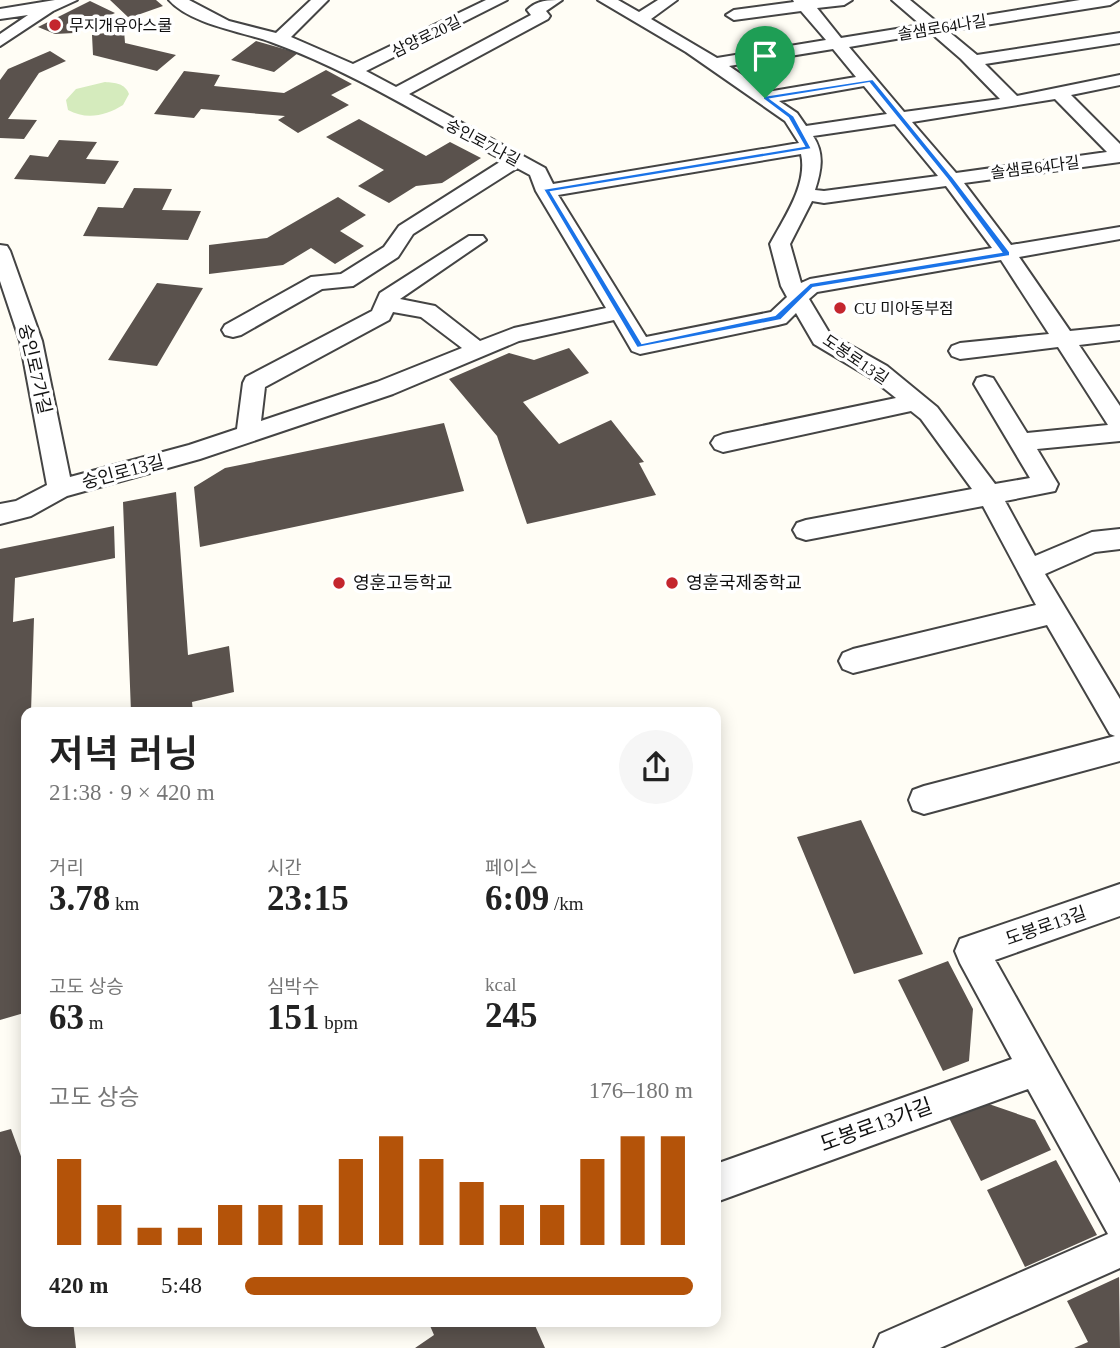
<!DOCTYPE html>
<html lang="ko">
<head>
<meta charset="utf-8">
<style>
	body { margin:0; font-family:"Times New Roman","Noto Sans KR",serif; background:#f6f6f6; color:#222; height:100vh; display:flex; flex-direction:column; font-size:26px; white-space:nowrap }
	* { box-sizing:border-box; margin:0 }
	p { font-size:23px; color:#767676 }
	.icon { flex:none; width:38px; height:38px; fill:none; stroke:currentColor; stroke-width:2; stroke-linecap:round; stroke-linejoin:round }
	.map { position:relative; flex:1; overflow:hidden }
	.panel { position:absolute; left:21px; top:707px; width:700px; height:620px; display:flex; flex-direction:column; background:#fff; border-radius:14px; box-shadow:0 4px 18px #0003 }
	.panel>* { flex:none }
	.pin { position:absolute; display:grid; place-items:center; width:60px; height:60px; color:#fff; margin:-72px -30px; border-radius:50% 50% 50% 0; rotate:-45deg; box-shadow:0 0 7px #0007 }
	.pin .icon { rotate:45deg }
	.round { display:grid; place-items:center; flex:none; width:74px; height:74px; border-radius:37px; background:#f6f6f6 }
	.head { display:flex; align-items:center; justify-content:space-between; height:119px; padding:0 28px }
	h1 { font-size:38px; font-weight:600; line-height:52px }
	.figures { display:grid; grid-template-columns:repeat(3,1fr); gap:10px; height:119px; padding:7px 28px }
	.figures div { display:grid; align-content:center }
	.figures b { font-size:35px; font-weight:600 }
	.figures small { font-size:19px; font-weight:400 }
	.figures p { font-size:19px }
	.chart { height:196px; padding:14px 28px }
	.chart p { display:flex; justify-content:space-between }
	.chart svg { width:100%; height:126px; margin-top:7px; stroke:#b45309; stroke-width:6 }
	ul { padding:0 28px; list-style:none; font-size:23px }
	li { display:grid; grid-template-columns:112px 84px 1fr; align-items:center; height:52px }
	li i { height:18px; border-radius:9px; background:#b45309 }
	.map>svg:first-child { display:block }
</style>
</head>
<body>
<div class="map">
<svg width="1120" height="1348" viewBox="0 0 1120 1348">
	<rect width="100%" height="100%" fill="#fffdf5"/>
	<path fill="#d5ebbd" d="M105,82C115,83 125,83 129,94L123,105C106,116 86,120 68,110L66,100L76,89Z"/>
	<path fill="#5a524d" d="M110,0H156L163,6L129,18Z
		M90,1L115,13L74,33L55,34L38,27Z
		M124,30L125,43L176,55L157,71L93,55L92,35Z
		M256,41L298,53L274,72L231,60Z
		M50,51L66,61L39,73L8,119L37,120L24,139L0,138V80L8,69Z
		M326,70L352,84L331,95L349,105L298,133L278,120L285,116L201,109L194,118L154,114L184,71L220,75L214,86L284,93Z
		M359,119L426,156L450,142L481,158L442,183L416,186L389,203L358,186L384,170L326,137Z
		M59,140L97,142L86,159L119,161L105,184L14,179L30,155L48,157Z
		M134,188L172,189L162,210L201,211L188,240L83,236L98,207L123,208Z
		M338,197L366,215L340,231L364,246L335,264L311,248L283,265L209,274V245L267,238Z
		M157,283L203,288L157,366L108,360Z
		M569,348L589,373L523,402L559,444L611,420L644,462L639,463L656,495L527,524L497,436L449,379L509,353L534,360Z
		M444,423L464,491L200,547L194,487L225,468Z
		M176,492L188,655L229,646L234,692L192,702L193,712H131L123,502Z
		M114,526L115,558L15,578L13,622L34,618L31,712H26L24,1013L0,1020V549Z
		M861,820L923,954L854,974L797,837Z
		M948,961L973,1009L969,1061L943,1071L898,980Z
		M983,1102L1035,1120L1051,1150L981,1181L948,1116Z
		M11,1129L26,1170V1321H73L76,1348H0V1132Z
		M1056,1160L1097,1235L1025,1267L987,1190Z
		M1119,1277L1120,1348H1074L1088,1342L1067,1301Z
		M428,1321H533L545,1348H415L434,1335Z"/>
	<g fill="none" stroke-linecap="round" stroke-linejoin="round">
		<defs>
			<path id="street" d="M55,0H77L53,11L0,46V34L28,15L0,19V9Z
				M169,0H189L229,21L276,33L311,0H328L291,37L353,64L486,0H507L366,71L396,87L531,15L527,10C537,0 548,0 562,0L546,11L550,16L548,19L409,94L545,168L553,184L799,143L785,121L686,52L598,0H618L639,12L658,0H677L651,19L717,58L826,40L801,11L734,20L726,15L734,10L794,2L793,0H852L844,5L817,8L841,38L921,25L892,0H910L938,23L1080,0H1118L1110,5L948,31L977,55L1120,33V43L985,64L1017,96L1120,75V85L1071,95L1120,144V162L964,183L1011,245L1120,227V239L1019,257L1070,331L1120,326V340L1079,345L1120,406V441L1037,449L1058,484L1055,491L1005,501L1035,556L1092,532L1120,529V549L1095,552L1045,574L1120,699V761L924,814L913,810L909,800L913,790L924,786L1115,736L1110,734L1047,625L853,673L843,669L839,661L843,653L853,649L1036,605L983,506L806,540L797,537L793,530L797,523L806,520L972,489L921,419L911,411L723,452L715,449L711,443L715,437L723,434L896,398L871,378L814,344L796,313L786,323L778,325L640,354L632,351L614,320L519,341L393,394L200,459L67,496L31,516L0,524V504L16,501L47,485L20,341L0,281V245L7,246L10,251L42,341L70,477L189,445L237,429L243,383L246,377L372,311L380,293L469,236H483L486,240L400,299L435,306L480,341L514,328L606,308L536,191L530,175L517,168L413,234L398,257L353,286L322,289L241,335L233,337L225,335L222,330L225,325L311,277L341,274L384,247L399,226L503,160C427,119 352,71 271,42C243,32 190,24 169,0ZM931,33L961,59L1000,99L904,112L849,47ZM833,49L856,77L767,92L729,66ZM864,86L887,114L806,126L797,113L779,101ZM1055,99L1107,152L956,173L912,122ZM895,124L938,176L824,191L815,190C821,171 825,154 813,136ZM801,154C808,184 784,218 770,244L781,286L787,297L771,312L646,337L558,195ZM946,186L992,248L810,279L801,283L790,244L812,201L824,203ZM1001,260L1049,334L960,343L952,346L949,351L952,356L960,359L1058,347L1108,425L1027,433L993,378L985,376L977,378L974,384L1030,478L995,484L937,407L887,366L830,334L809,299L817,292ZM393,312L421,317L462,348L377,382L261,421L265,387L389,320Z
				M1120,884V916L995,960L1120,1183V1268L940,1348H874L880,1334L1108,1234L1028,1089L716,1202V1164L1012,1059L960,963L955,951L960,939Z"/>
		</defs>
		<use href="#street" stroke="#444" stroke-width="4"/>
		<use href="#street" fill="#fff" fill-rule="evenodd"/>
	</g>
	<path fill="#1a73e8" stroke="#fff" stroke-width="2" fill-rule="evenodd" d="M873,79L952,176L1010,252V256L813,288L781,320L637,348L543,189L804,146L788,118L763,99V96ZM869,83L947,179L1001,252L810,283L775,315L642,343L551,192L812,149L794,116L771,99Z"/>
	<g fill="#c4262e" stroke="#fff" stroke-width="2.5">
		<circle cx="55" cy="25" r="7"/>
		<circle cx="840" cy="308" r="7"/>
		<circle cx="339" cy="583" r="7"/>
		<circle cx="672" cy="583" r="7"/>
	</g>
	<g text-anchor="middle" stroke-width="7" stroke-linejoin="round" paint-order="stroke">
		<g font-size="16" fill="#111" stroke="#fff" text-anchor="start">
			<text x="69" y="31">무지개유아스쿨</text>
			<text x="854" y="314">CU 미아동부점</text>
		</g>
		<g font-size="16" fill="#111" stroke="#fff">
			<text transform="translate(942 27) rotate(-9)" y="6">솔샘로64나길</text>
			<text transform="translate(426 36) rotate(-26)" y="6">삼양로20길</text>
			<text transform="translate(483 142) rotate(28)" y="6">숭인로7나길</text>
			<text transform="translate(1035 167) rotate(-7)" y="6">솔샘로64다길</text>
			<text transform="translate(856 359) rotate(34)" y="6">도봉로13길</text>
		</g>
		<g font-size="18" fill="#111" stroke="#fff">
			<text transform="translate(35 369) rotate(77)" y="6">숭인로7가길</text>
			<text transform="translate(123 472) rotate(-15)" y="6">숭인로13길</text>
			<text transform="translate(1046 926) rotate(-19)" y="6">도봉로13길</text>
		</g>
		<g font-size="18" fill="#111" stroke="#fff" text-anchor="start">
			<text x="353" y="589">영훈고등학교</text>
			<text x="686" y="589">영훈국제중학교</text>
		</g>
		<g font-size="21" fill="#111" stroke="#fff">
			<text transform="translate(876 1125) rotate(-20)" y="7">도봉로13가길</text>
		</g>
	</g>
</svg>
<div class="pin" style="left:765px;top:98px;background:#1e9e55"><svg class="icon" aria-label="arrive" viewBox="0 0 24 24"><path d="M6 21V4h12l-3 4 3 4H6"/></svg></div>
<section class="panel">
<div class="head"><div><h1>저녁 러닝</h1><p>21:38 · 9 × 420 m</p></div><a class="round"><svg class="icon" aria-label="share" viewBox="0 0 24 24"><path d="M12 15V3M7 8l5-5 5 5M5 13v7h14v-7"/></svg></a></div>
<div class="figures">
<div><p>거리</p><b>3.78<small> km</small></b></div>
<div><p>시간</p><b>23:15</b></div>
<div><p>페이스</p><b>6:09<small> /km</small></b></div>
</div>
<div class="figures">
<div><p>고도 상승</p><b>63<small> m</small></b></div>
<div><p>심박수</p><b>151<small> bpm</small></b></div>
<div><p>kcal</p><b>245</b></div>
</div>
<div class="chart"><p><span>고도 상승</span>176–180 m</p>
<svg viewBox="0 0 160 44" preserveAspectRatio="none"><path d="M5 44V14M15 44V30M25 44V38M35 44V38M45 44V30M55 44V30M65 44V30M75 44V14M85 44V6M95 44V14M105 44V22M115 44V30M125 44V30M135 44V14M145 44V6M155 44V6"/></svg>
</div>
<ul>
<li><b>420 m</b>5:48<i style="width:100%"></i></li>
</ul>
</section>
</div>
</body>
</html>
